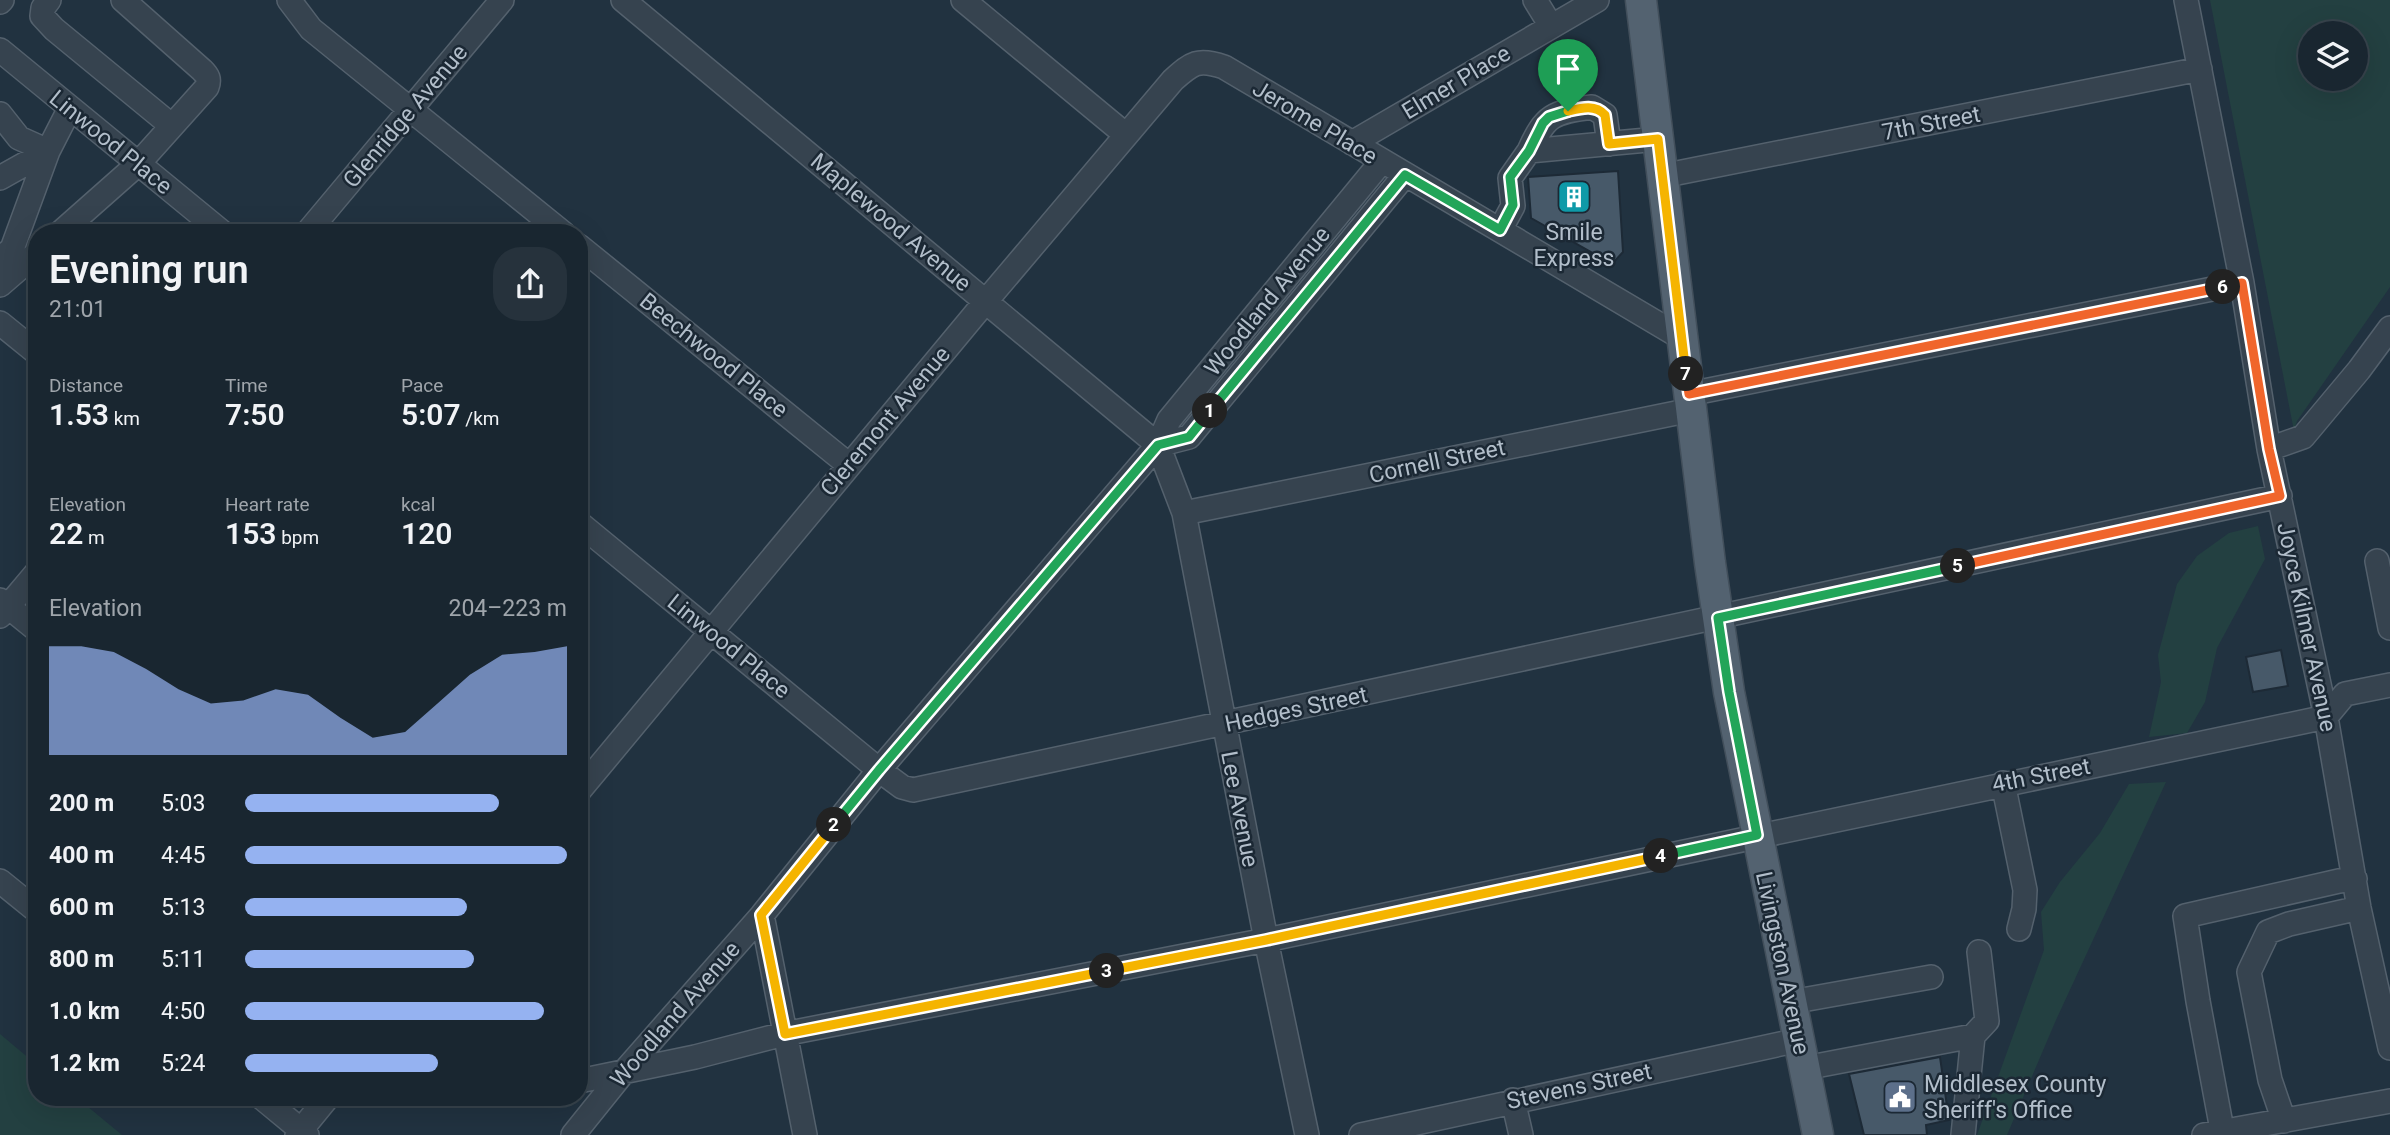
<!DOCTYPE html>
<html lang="en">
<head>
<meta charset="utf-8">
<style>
	body { margin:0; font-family:Roboto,sans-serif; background:#26323c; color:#f1f3f6; height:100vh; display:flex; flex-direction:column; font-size:26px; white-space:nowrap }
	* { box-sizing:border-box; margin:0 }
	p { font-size:23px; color:#9fa5ab }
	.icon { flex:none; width:38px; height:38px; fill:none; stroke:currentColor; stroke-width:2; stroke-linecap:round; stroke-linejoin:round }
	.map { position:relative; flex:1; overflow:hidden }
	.side { position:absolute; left:28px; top:224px; width:560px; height:882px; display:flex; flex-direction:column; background:#192630; border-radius:28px; box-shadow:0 7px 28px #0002,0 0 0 2px #37434c }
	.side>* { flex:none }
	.fabs { position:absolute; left:2298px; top:21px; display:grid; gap:14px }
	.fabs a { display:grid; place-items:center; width:70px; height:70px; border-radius:50%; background:#192630; box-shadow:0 7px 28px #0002,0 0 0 2px #37434c; font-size:35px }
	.pin { position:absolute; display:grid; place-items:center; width:60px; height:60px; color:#fff; margin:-72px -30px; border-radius:50% 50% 50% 0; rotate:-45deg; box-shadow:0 0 7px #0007 }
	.pin .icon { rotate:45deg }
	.km { position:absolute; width:35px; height:35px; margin:-18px; border-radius:50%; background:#222; color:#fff; font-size:19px; line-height:35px; text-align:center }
	.round { display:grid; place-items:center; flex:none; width:74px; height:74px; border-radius:28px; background:#26323c }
	.summary { display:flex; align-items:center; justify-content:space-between; height:119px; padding:0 21px }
	h1 { font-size:38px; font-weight:600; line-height:52px }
	.figures { display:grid; grid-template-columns:repeat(3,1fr); gap:10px; height:119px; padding:7px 21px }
	.figures div { display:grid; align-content:center }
	.figures b { font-size:30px; font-weight:600 }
	.figures small { font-size:19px; font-weight:400 }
	.figures p { font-size:19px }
	.chart { height:196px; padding:14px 21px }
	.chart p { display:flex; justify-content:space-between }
	.chart svg { width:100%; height:126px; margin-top:7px; fill:#95b2f1; opacity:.7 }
	ul { padding:0 21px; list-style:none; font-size:23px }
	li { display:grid; grid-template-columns:112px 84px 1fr; align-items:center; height:52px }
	li i { height:18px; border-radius:9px; background:#95b2f1 }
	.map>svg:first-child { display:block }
</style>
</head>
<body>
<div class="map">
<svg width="2390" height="1135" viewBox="0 0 2390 1135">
	<rect width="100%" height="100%" fill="#213240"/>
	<path fill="#234041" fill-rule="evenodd" d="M2210,0H2390V287L2297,421L2294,431ZM2310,33H2356V79H2310Z
		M2258,526L2265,559L2217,648L2205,702L2187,733L2149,737L2161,682L2158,655L2177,584L2197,556L2229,533Z
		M2166,782L2056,1020L2007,1135H1977L2044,950L2041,912L2060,882L2100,833L2129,784Z
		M0,1034L37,1065V1097H76L122,1135H0Z"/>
	<path fill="#475969" stroke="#1d2a36" stroke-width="2" d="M1618,171L1623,252L1612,264L1531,218L1528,177Z
		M2281,650L2288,686L2253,692L2246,657Z
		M1940,1057L1949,1120L1926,1125L1927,1135H1864L1849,1074Z"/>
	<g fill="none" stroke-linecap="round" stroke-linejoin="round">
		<defs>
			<path id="minor" d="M49,0L43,8L42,16L54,29L172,126
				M289,0L311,29L563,233
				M623,0L1158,445L1184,513L1266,940L1307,1135
				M963,0L1126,135
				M1535,0L1551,26
				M2186,0L2242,283L2269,449L2326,717L2359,908L2390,1048
				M0,2L2,0
				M0,50L223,233
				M0,114L19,138L48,151L70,108
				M1352,143L1597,0
				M1529,151C1545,115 1553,112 1592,107L1605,115L1609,144
				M1662,176L2200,69
				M0,178L48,151L12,249L0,259
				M1500,230L1513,206L1510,178L1529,151L1658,139
				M60,233L138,164L207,87C210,79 208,76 202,70L123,0
				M307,233L502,0
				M579,246L849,465
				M0,285L37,253
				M0,323L37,353
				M1689,394L2242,283
				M1158,445L1189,437L1405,175
				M2269,449L2303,437L2359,370L2390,328
				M1184,513L1691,410
				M579,523L879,770L902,787L913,790L2280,496
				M2377,561L2390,628
				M0,600L37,630
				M0,616L37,572
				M2326,717L2345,694L2390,685
				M2003,783L2025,890L2024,909L2019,929
				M579,791L986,301L1173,80C1192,63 1198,58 1224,67L1682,338
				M0,881L37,911
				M762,915L805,1135
				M1791,1002L1931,977
				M1973,1036L1987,1021L1979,952
				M1805,1068L1973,1036L1963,1135
				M579,1077L584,1080L695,1057L784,1034L1266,940L2326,717
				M261,1097L307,1135
				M1513,1100L1521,1135
				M2284,1121L2270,1080L2249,972L2268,932L2289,924L2359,908
				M297,1135L328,1097
				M573,1135L622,1074L762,915L879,770L1158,445L1169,420L1382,161
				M1361,1135L1799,1040
				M2204,1135L2390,1101
				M2223,1135L2198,1001L2185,916L2339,881L2355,879"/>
			<path id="major" d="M1641,0L1710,563L1729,692L1818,1135"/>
		</defs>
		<use href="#minor" stroke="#54616d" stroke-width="26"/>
		<use href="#major" stroke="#424f5b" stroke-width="33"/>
		<use href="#minor" stroke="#36434f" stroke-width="23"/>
		<use href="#major" stroke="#536270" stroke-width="30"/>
	</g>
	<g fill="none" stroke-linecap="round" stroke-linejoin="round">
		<defs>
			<path id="split-1" d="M1210,411L1405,175L1500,230L1513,205L1510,177L1529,151L1543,123L1549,117L1568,111"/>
			<path id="split-2" d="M834,825L879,770L1158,445L1189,437L1210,411"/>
			<path id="split-3" d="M834,825L761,915L785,1034L1107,971"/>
			<path id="split-4" d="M1107,971L1266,940L1661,856"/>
			<path id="split-5" d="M1661,856L1757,835L1729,692L1718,618L1958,566"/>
			<path id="split-6" d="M1958,566L2280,496L2269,449L2242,283L2223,287"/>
			<path id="split-7" d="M1686,374L1689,394L2223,287"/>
			<path id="split-8" d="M1568,111C1581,108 1595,104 1605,115L1609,144L1658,139L1686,374"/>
		</defs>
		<use href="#split-1" stroke="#fff" stroke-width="14"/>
		<use href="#split-2" stroke="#fff" stroke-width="14"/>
		<use href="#split-3" stroke="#fff" stroke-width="14"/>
		<use href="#split-4" stroke="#fff" stroke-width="14"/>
		<use href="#split-5" stroke="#fff" stroke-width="14"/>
		<use href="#split-6" stroke="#fff" stroke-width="14"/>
		<use href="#split-7" stroke="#fff" stroke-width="14"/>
		<use href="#split-8" stroke="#fff" stroke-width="14"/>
		<use href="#split-1" stroke="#22a559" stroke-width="9"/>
		<use href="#split-2" stroke="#22a559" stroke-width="9"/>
		<use href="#split-3" stroke="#f5b400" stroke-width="9"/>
		<use href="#split-4" stroke="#f5b400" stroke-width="9"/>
		<use href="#split-5" stroke="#22a559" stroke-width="9"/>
		<use href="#split-6" stroke="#f0652b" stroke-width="9"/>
		<use href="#split-7" stroke="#f0652b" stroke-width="9"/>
		<use href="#split-8" stroke="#f5b400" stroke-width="9"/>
	</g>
	<defs>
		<symbol id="building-square" viewBox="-11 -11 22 22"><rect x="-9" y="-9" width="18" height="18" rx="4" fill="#0f9aa8" stroke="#1b2834"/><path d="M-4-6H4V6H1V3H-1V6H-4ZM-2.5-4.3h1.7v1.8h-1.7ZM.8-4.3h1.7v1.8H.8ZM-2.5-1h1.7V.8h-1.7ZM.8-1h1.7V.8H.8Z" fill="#fff"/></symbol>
		<symbol id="civic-square" viewBox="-11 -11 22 22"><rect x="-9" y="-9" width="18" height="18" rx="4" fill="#5c6f8a" stroke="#1b2834"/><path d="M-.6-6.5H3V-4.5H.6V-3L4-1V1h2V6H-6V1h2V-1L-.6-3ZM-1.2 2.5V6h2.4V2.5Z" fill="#fff"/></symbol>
	</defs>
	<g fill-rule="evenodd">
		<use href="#building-square" x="1555" y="178" width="38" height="38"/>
		<use href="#civic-square" x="1881" y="1078" width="38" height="38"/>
	</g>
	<g text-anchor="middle" stroke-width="5" stroke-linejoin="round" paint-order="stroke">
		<g font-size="23" fill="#b2beca" stroke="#1b2834">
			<text transform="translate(1456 82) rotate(-31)" y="8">Elmer Place</text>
			<text transform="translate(405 116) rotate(-50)" y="8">Glenridge Avenue</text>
			<text transform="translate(1315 122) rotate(31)" y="8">Jerome Place</text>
			<text transform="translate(1931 123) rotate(-11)" y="8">7th Street</text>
			<text transform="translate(111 142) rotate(39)" y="8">Linwood Place</text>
			<text transform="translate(891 222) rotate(40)" y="8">Maplewood Avenue</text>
			<text transform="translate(1267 301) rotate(-51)" y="8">Woodland Avenue</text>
			<text transform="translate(714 355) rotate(39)" y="8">Beechwood Place</text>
			<text transform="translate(885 421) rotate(-50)" y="8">Cleremont Avenue</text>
			<text transform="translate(1437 461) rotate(-12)" y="8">Cornell Street</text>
			<text transform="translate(2307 627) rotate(78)" y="8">Joyce Kilmer Avenue</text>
			<text transform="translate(729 646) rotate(39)" y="8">Linwood Place</text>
			<text transform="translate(1296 709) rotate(-12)" y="8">Hedges Street</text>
			<text transform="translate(2041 775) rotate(-11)" y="8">4th Street</text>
			<text transform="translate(1240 809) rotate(79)" y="8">Lee Avenue</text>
			<text transform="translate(1783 963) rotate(78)" y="8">Livingston Avenue</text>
			<text transform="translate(675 1014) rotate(-49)" y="8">Woodland Avenue</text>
			<text transform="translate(1579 1086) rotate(-12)" y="8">Stevens Street</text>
		</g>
		<g font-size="23" fill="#b2beca" stroke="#1b2834">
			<text x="1574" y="240">Smile<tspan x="1574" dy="26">Express</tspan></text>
			<text x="1924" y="1092" text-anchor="start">Middlesex County<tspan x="1924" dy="26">Sheriff's Office</tspan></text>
		</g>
	</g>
</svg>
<div class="fabs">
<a><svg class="icon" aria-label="layers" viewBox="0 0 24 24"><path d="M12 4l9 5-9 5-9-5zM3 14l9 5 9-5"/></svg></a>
</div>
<div class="pin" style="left:1568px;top:111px;background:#1e9e55"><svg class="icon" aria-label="arrive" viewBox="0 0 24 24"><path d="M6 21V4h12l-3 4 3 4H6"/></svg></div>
<b class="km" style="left:1210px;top:411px">1</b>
<b class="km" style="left:834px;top:825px">2</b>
<b class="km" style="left:1107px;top:971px">3</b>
<b class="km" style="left:1661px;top:856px">4</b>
<b class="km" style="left:1958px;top:566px">5</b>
<b class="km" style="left:2223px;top:287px">6</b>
<b class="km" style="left:1686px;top:374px">7</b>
<section class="side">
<div class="summary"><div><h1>Evening run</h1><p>21:01</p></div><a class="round"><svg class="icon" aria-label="share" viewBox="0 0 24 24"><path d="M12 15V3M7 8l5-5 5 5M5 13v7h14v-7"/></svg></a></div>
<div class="figures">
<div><p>Distance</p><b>1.53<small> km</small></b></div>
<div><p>Time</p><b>7:50</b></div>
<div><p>Pace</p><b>5:07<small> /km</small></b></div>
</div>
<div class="figures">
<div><p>Elevation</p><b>22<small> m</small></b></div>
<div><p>Heart rate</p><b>153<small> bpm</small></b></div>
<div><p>kcal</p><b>120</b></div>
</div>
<div class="chart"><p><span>Elevation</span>204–223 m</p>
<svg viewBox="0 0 160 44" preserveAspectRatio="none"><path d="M0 44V6L10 6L20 8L30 14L40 21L50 26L60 25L70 21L80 23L90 31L100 38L110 36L120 26L130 16L140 9L150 8L160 6V44z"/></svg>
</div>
<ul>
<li><b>200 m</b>5:03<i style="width:79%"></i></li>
<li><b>400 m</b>4:45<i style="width:100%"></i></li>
<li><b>600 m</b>5:13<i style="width:69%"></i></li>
<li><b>800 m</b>5:11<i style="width:71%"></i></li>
<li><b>1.0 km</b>4:50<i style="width:93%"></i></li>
<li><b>1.2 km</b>5:24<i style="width:60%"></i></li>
</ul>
</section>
</div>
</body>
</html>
